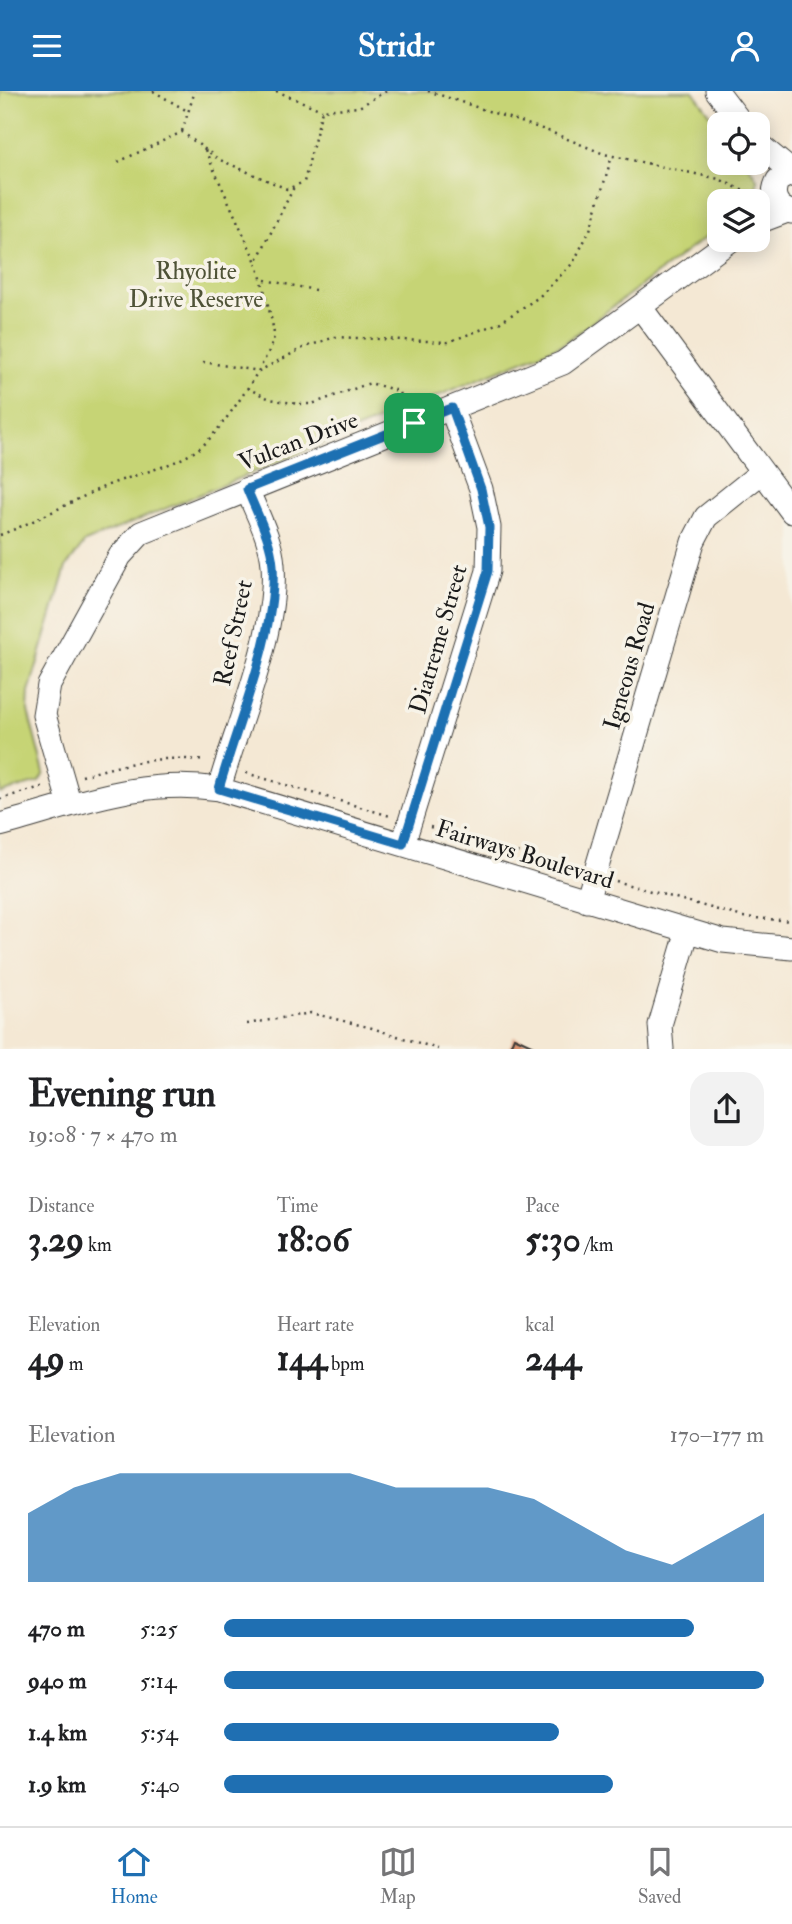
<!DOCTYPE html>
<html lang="en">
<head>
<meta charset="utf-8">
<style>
	body { margin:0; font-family:"IM FELL Double Pica",serif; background:#f2f2f2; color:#202124; height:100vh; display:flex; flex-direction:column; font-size:26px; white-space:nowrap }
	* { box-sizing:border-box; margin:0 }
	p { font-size:23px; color:#757577 }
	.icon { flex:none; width:38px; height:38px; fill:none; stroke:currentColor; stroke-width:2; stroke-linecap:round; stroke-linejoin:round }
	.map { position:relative; height:958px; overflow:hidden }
	.side { display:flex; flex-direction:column; background:#fff; flex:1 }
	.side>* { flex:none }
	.fabs { position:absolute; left:707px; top:21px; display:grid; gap:14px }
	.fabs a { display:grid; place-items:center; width:63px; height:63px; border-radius:14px; background:#fff; box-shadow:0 4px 18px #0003; font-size:35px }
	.pin { position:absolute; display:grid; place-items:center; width:60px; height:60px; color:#fff; margin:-30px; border-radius:14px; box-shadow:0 4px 10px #0006 }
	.round { display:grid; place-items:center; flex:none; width:74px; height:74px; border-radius:21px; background:#f2f2f2 }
	.summary { display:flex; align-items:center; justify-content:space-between; height:119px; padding:0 28px }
	h1 { font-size:38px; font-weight:700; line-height:52px }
	.metrics { display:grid; grid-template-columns:repeat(3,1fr); gap:10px; height:119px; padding:7px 28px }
	.metrics div { display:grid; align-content:center }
	.metrics b { font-size:35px; font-weight:700 }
	.metrics small { font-size:19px; font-weight:400 }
	.metrics p { font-size:19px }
	.chart { height:196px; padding:14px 28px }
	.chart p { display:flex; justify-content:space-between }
	.chart svg { width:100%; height:126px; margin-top:7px; fill:#1f6fb2; opacity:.7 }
	ul { padding:0 28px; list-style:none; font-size:23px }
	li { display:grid; grid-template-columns:112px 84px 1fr; align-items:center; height:52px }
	li i { height:18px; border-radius:9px; background:#1f6fb2 }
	header { display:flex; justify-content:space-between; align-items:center; height:91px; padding:0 28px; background:#1f6fb2; color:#fff; font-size:32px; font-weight:700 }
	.tabs { display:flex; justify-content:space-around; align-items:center; height:98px; border-top:2px solid #e0e0e0; background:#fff; font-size:19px; color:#757577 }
	.tabs a { display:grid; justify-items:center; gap:4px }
	.tabs .active { color:#1f6fb2 }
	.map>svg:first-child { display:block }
</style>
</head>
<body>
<header><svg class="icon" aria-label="menu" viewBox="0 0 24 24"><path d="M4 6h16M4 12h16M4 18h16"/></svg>Stridr<svg class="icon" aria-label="person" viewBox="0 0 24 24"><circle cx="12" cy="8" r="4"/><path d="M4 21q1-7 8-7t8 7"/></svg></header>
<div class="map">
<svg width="792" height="958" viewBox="0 0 792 958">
	<rect width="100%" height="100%" fill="#f7f3e8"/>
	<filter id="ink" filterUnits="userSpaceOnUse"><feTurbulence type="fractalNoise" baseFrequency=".0143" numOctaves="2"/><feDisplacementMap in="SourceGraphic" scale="14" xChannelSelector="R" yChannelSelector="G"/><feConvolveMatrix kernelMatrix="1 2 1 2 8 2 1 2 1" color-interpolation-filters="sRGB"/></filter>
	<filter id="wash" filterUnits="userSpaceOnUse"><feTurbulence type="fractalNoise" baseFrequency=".00686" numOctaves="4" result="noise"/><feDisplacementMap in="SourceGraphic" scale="28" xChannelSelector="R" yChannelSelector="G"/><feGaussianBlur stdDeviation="1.57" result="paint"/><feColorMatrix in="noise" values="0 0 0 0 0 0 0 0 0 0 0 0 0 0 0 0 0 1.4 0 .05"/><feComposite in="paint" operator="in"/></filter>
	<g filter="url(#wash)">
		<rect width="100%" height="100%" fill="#f4e8d4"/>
		<path fill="#c6d475" stroke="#717848" stroke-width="2" d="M0,0H693L719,35V72H747L757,88L756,106L745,110H719V136L563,253L85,451L66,476L29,601L28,620L44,682L39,691L0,702Z"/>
		<g id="blocks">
			<path fill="#da9270" d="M514,946L540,958H509Z"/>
		</g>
	</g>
	<g filter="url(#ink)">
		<use href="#blocks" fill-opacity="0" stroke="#3c3b38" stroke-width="2"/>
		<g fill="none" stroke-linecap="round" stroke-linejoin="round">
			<defs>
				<path id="minor" d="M717,0L742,33
					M758,53L792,81
					M792,82L778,89C770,103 776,117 792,121
					M758,131L787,120
					M641,217L792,421
					M219,698C237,633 278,541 273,474C271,448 257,423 247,398
					M70,714L44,624L49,594L120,465L141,442L563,272L731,149
					M0,734C75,714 140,686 219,698L723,850L792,857
					M403,753L488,480L489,436L481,398L451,317
					M587,810L693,451L706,426L762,381
					M662,958L660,934L688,839"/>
			</defs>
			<use href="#minor" stroke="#3c3b38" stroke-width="25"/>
			<path stroke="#3c3b38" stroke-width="2.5" stroke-dasharray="2 5" stroke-linecap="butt" d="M153,0L189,21
				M276,0L322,19
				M428,0L548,40L604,63L719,88L756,106
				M182,40L195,0
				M205,59L256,171
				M118,71L182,41L218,68L287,98L304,91L322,19L359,16L386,0
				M265,189L320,200
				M203,271L259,280L303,257L335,246L448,251L499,232L539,206L573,172L590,139L612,65
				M247,297L270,308L298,313H312L370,292L398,300L406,315
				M0,444C34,431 65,414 97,399C130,383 172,378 201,356C219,342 273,265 274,244C274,235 260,181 256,171L295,94
				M246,682L390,725
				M82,685C124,673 162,663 205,670
				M0,708L45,695
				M430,736L575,778
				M615,790L743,826L792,830
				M247,933L311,922L372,937L438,958"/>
			<use href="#minor" stroke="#fff" stroke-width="23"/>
		</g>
	</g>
	<g fill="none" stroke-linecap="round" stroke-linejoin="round" filter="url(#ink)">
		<defs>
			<path id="route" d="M452,317L481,398L489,436L488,480L403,753L219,698C237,632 277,542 273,474C271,448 257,423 247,398Z"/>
		</defs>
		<use href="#route" stroke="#fff" stroke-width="14"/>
		<use href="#route" stroke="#1f6fb2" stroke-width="9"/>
	</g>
	<g text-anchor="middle" stroke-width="7" stroke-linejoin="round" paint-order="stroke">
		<g font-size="24" fill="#4f5337" stroke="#f7f3e8">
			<text x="196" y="188">Rhyolite<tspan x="196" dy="28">Drive Reserve</tspan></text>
		</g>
		<g font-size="24" fill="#1c1c1c" stroke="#f7f3e8">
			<text transform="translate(298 350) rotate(-21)" y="8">Vulcan Drive</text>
			<text transform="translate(233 542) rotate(-78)" y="8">Reef Street</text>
			<text transform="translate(438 548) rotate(-74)" y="8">Diatreme Street</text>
			<text transform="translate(629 575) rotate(-74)" y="8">Igneous Road</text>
			<text transform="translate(525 763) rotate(17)" y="8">Fairways Boulevard</text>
		</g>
	</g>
</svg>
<div class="fabs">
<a><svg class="icon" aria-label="locate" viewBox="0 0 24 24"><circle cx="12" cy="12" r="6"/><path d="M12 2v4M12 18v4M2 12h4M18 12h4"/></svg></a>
<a><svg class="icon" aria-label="layers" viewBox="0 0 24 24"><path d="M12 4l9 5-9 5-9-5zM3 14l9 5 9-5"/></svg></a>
</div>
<div class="pin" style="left:414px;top:332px;background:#1e9e55"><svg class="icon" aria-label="arrive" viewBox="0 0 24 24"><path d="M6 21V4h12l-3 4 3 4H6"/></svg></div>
</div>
<section class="side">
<div class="summary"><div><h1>Evening run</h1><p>19:08 · 7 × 470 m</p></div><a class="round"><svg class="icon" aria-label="share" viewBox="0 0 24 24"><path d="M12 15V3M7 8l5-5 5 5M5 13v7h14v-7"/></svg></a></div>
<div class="metrics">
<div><p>Distance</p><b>3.29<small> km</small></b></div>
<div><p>Time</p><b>18:06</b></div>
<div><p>Pace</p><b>5:30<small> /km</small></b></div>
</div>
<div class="metrics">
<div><p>Elevation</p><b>49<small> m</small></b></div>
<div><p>Heart rate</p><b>144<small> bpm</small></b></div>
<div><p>kcal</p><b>244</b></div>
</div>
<div class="chart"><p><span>Elevation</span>170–177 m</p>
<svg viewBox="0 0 160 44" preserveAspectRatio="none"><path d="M0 44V20L10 11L20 6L30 6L40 6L50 6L60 6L70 6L80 11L90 11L100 11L110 15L120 24L130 33L140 38L150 29L160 20V44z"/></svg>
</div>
<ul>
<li><b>470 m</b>5:25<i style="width:87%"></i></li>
<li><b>940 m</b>5:14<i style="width:100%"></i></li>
<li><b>1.4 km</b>5:54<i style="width:62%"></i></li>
<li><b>1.9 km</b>5:40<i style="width:72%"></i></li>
</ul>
</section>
<nav class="tabs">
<a class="active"><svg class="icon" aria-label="home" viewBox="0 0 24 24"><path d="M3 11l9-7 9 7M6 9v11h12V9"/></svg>Home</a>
<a><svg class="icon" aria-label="map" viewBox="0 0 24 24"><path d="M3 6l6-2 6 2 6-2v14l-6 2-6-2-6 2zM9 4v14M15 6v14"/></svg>Map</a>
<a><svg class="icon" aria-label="saved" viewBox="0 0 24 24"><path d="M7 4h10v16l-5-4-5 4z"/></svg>Saved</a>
</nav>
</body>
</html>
